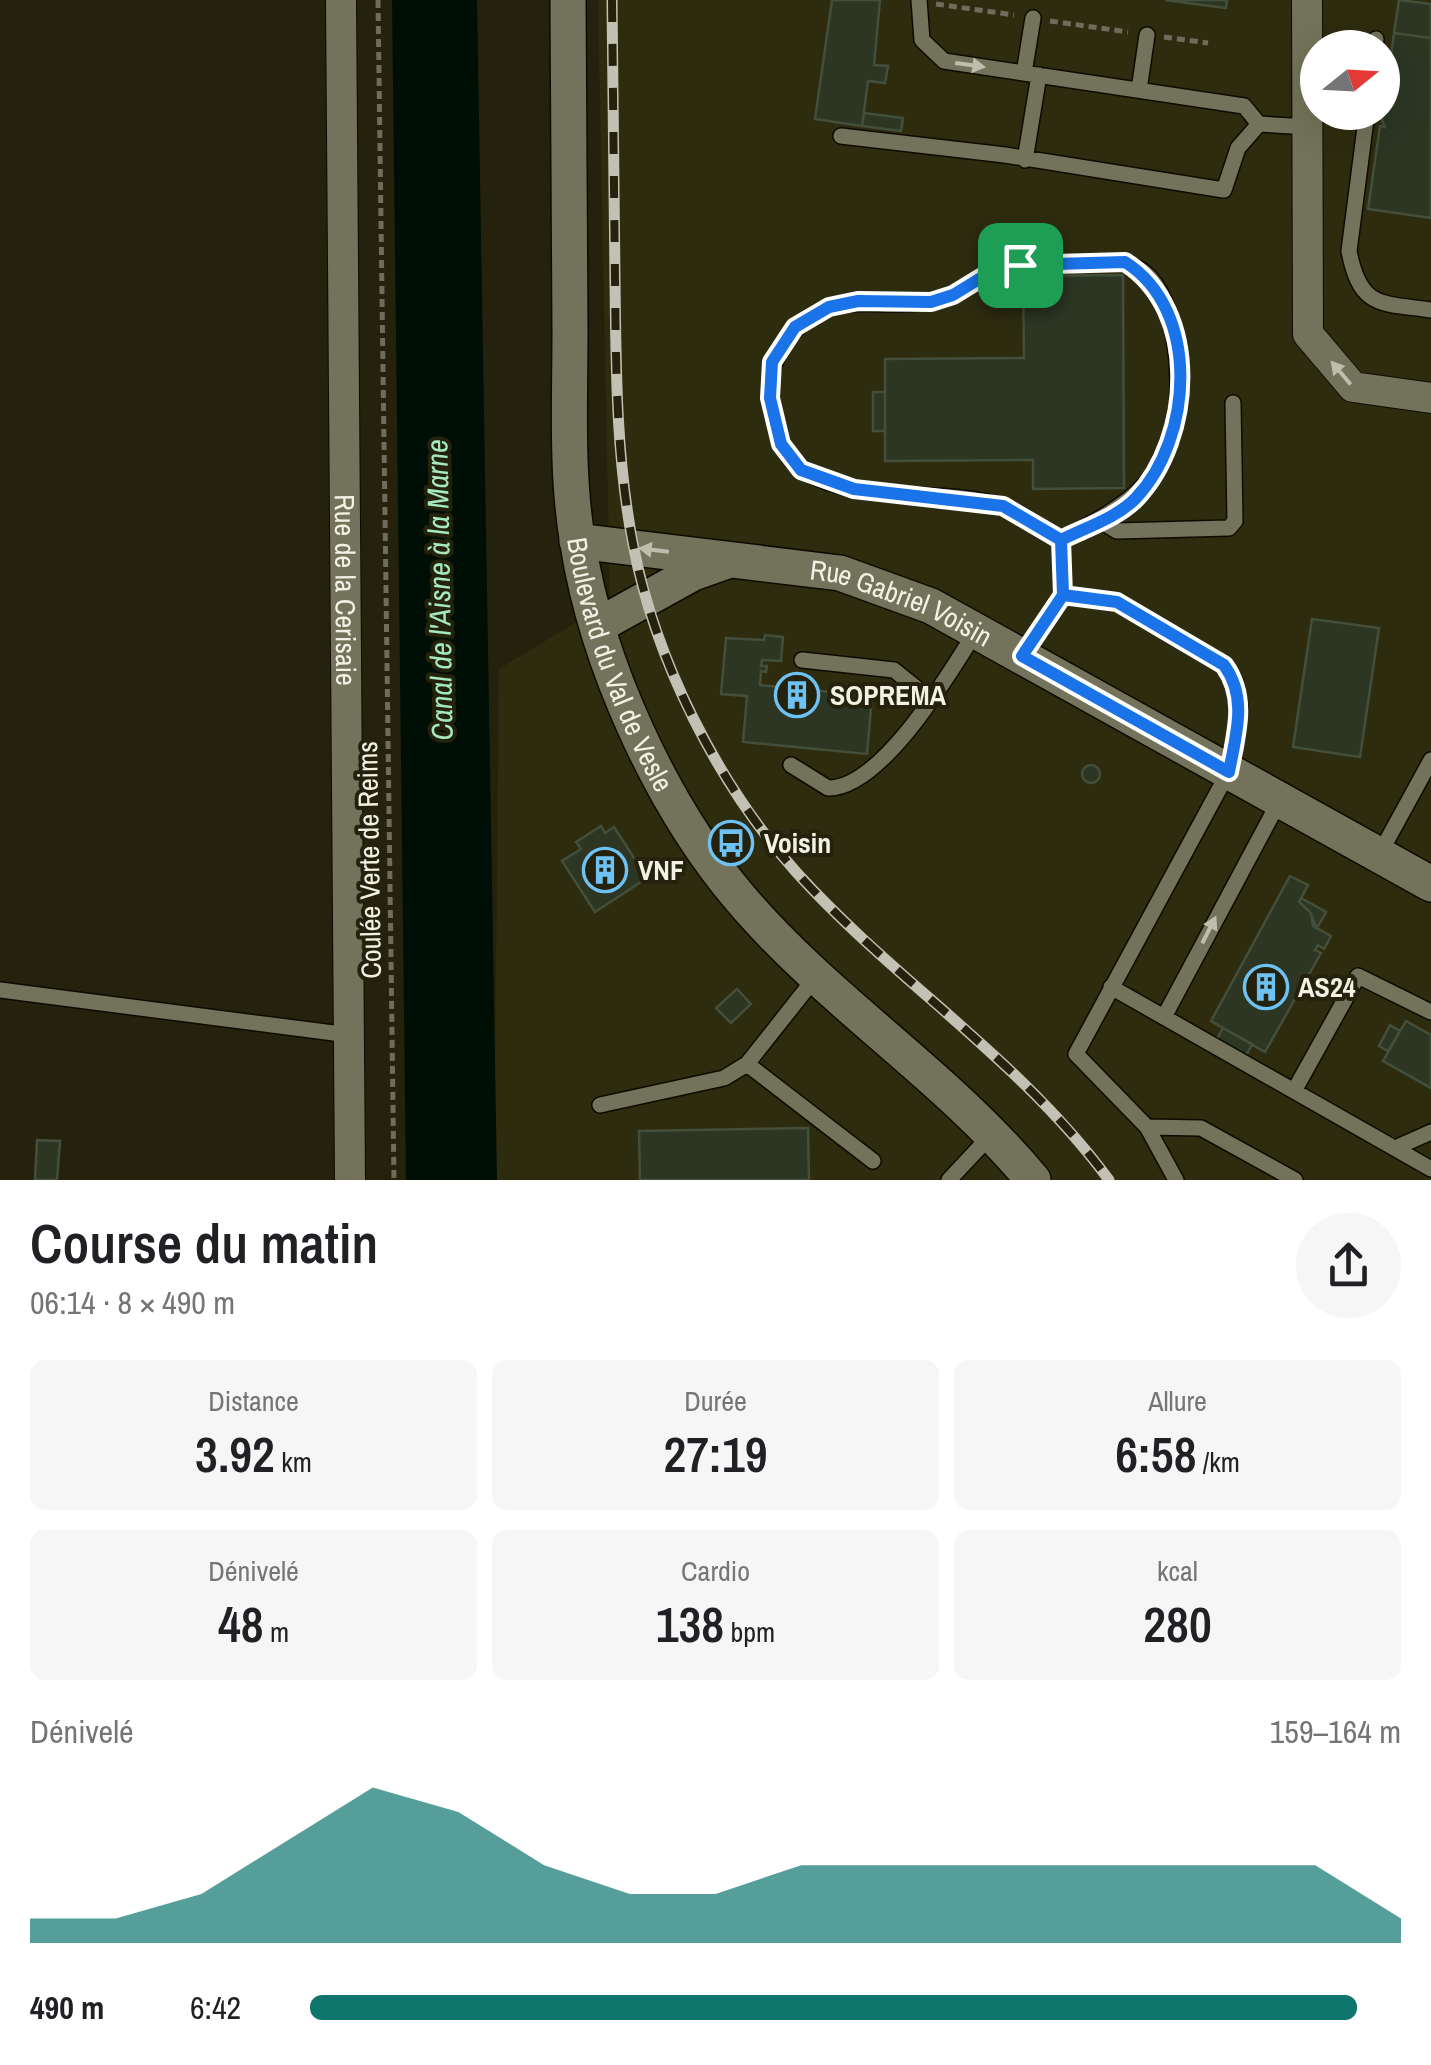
<!DOCTYPE html>
<html lang="fr">
<head>
<meta charset="utf-8">
<style>
	body { margin:0; font-family:"Archivo Narrow",sans-serif; background:#f6f6f6; color:#202124; height:100vh; display:flex; flex-direction:column; font-size:38px; white-space:nowrap }
	* { box-sizing:border-box; margin:0 }
	p { font-size:32px; color:#757577 }
	.icon { flex:none; width:55px; height:55px; fill:none; stroke:currentColor; stroke-width:2; stroke-linecap:round; stroke-linejoin:round }
	.map { position:relative; height:1180px; overflow:hidden }
	.drawer { display:flex; flex-direction:column; background:#fff; flex:1 }
	.drawer>* { flex:none }
	.needle { width:65px; rotate:72deg }
	.tools { position:absolute; left:1300px; top:30px; display:grid; gap:20px }
	.tools a { display:grid; place-items:center; width:100px; height:100px; border-radius:50%; background:#fff; box-shadow:0 10px 40px #0002; font-size:50px }
	.pin { position:absolute; display:grid; place-items:center; width:85px; height:85px; color:#fff; margin:-42px; border-radius:20px; box-shadow:0 5px 15px #0006 }
	.round { display:grid; place-items:center; flex:none; width:105px; height:105px; border-radius:52px; background:#f6f6f6 }
	.summary { display:flex; align-items:center; justify-content:space-between; height:170px; padding:0 30px }
	h1 { font-size:55px; font-weight:600; line-height:75px }
	.stats { display:grid; grid-template-columns:repeat(3,1fr); gap:15px; height:170px; padding:10px 30px }
	.stats div { display:grid; align-content:center; border-radius:15px; background:#f6f6f6; text-align:center }
	.stats b { font-size:50px; font-weight:600 }
	.stats small { font-size:28px; font-weight:400 }
	.stats p { font-size:28px }
	.chart { height:280px; padding:20px 30px }
	.chart p { display:flex; justify-content:space-between }
	.chart svg { width:100%; height:180px; margin-top:10px; fill:#0f766e; opacity:.7 }
	ul { padding:0 30px; list-style:none; font-size:32px }
	li { display:grid; grid-template-columns:160px 120px 1fr; align-items:center; height:75px }
	li i { height:25px; border-radius:12px; background:#0f766e }
	.map>svg:first-child { display:block }
</style>
</head>
<body>
<div class="map">
<svg width="1431" height="1180" viewBox="0 0 1431 1180">
	<rect width="100%" height="100%" fill="#24220d"/>
	<path fill="#2e2c0f" fill-rule="evenodd" d="M598,0H1431V1180H494L499,669L610,602ZM1318,48H1382V112H1318Z"/>
	<path fill="#000f05" d="M392,0H477L497,1180H406Z"/>
	<path fill="#2c3623" stroke="#444f3b" stroke-width="2.5" d="M832,0H880L874,65L888,66L885,83L868,81L862,126L815,119Z
		M1165,0H1227L1226,8Z
		M1399,0L1431,4V38L1394,33Z
		M1394,33L1431,38V218L1368,209L1380,126L1385,127L1382,120Z
		M864,113L903,118L901,131L862,126Z
		M1123,275L1124,488L1033,489V460L885,461V359L1024,358L1023,276Z
		M873,392H885V431H873Z
		M1312,619L1379,628L1360,757L1293,747Z
		M765,635L783,637L781,661L762,660L761,666H767L766,672L761,671L760,685L872,696L867,754L743,742L747,696L721,694L726,638L764,640Z
		M1082 774a9 9 0 1 1 18 0a9 9 0 1 1-18 0Z
		M601,826L605,833L614,827L647,878L595,912L562,861L581,849L576,842Z
		M1290,876L1308,885L1299,902L1311,913L1313,926L1331,936L1324,949L1318,945L1315,950L1321,953L1265,1052L1211,1021Z
		M1301,898L1326,912L1317,928L1310,912L1299,902Z
		M737,989L751,1004L731,1023L716,1008Z
		M1406,1021L1431,1035V1088L1383,1061Z
		M1390,1025L1400,1031L1388,1051L1379,1046Z
		M1223,1028L1252,1044L1246,1056L1217,1039Z
		M808,1128L809,1180H640L639,1131Z
		M37,1140L60,1141L57,1180H35Z"/>
	<g fill="none" stroke-linecap="round" stroke-linejoin="round">
		<defs>
			<path id="service" d="M919,0L922,40L944,61L1244,106L1259,124L1308,127
				M1375,48L1376,39
				M1024,73L1033,18
				M1139,90L1147,35
				M1367,112L1349,251C1360,308 1380,303 1431,310
				M841,136L1005,155L1224,190L1238,148L1259,124
				M1025,160L1039,75
				M1099,520L1117,531L1229,528L1235,521L1233,403
				M1063,595L1117,603L1224,665L1235,681L1240,707L1229,771L1076,1054L1147,1127L1176,1180
				M1022,656L1063,595L1061,540C1041,531 1023,512 1002,506C939,486 861,507 802,470C781,456 776,426 771,403C768,382 772,363 783,346C824,282 874,313 933,301C954,298 968,282 987,275C1014,264 1040,264 1069,264C1086,263 1105,260 1122,263C1173,270 1178,352 1178,391C1176,479 1130,503 1061,540
				M802,660L894,670L930,699
				M791,765L828,788C881,789 950,673 976,631
				M1379,855L1431,760
				M1111,987L1431,1169
				M0,990L349,1035
				M1164,1017L1280,800
				M747,1064L873,1161
				M1294,1091L1358,976L1431,1012
				M600,1105L724,1078L747,1064L815,978
				M1147,1127L1201,1128L1295,1180
				M1395,1148L1431,1132
				M949,1180L993,1133"/>
			<g id="minor">
				<path id="s1" d="M341,0L350,1180"/>
				<path d="M1307,0L1308,334L1353,387L1431,398"/>
			</g>
			<g id="tertiary">
				<path id="s2" d="M568,0C569,111 569,222 570,332C570,402 566,475 578,544C597,664 661,805 740,898C828,1002 946,1075 1033,1180"/>
				<path id="s3" d="M577,541L840,573L931,606L1431,884"/>
				<path d="M599,625L693,573L727,561"/>
			</g>
		</defs>
		<use href="#service" stroke="#0d0b00" stroke-width="18"/>
		<use href="#minor" stroke="#0d0b00" stroke-width="32"/>
		<use href="#tertiary" stroke="#0d0b00" stroke-width="38"/>
		<path stroke="#6e6c5a" stroke-width="5" stroke-dasharray="8 5" stroke-linecap="butt" d="M378,0L394,1180
			M936,4L1014,15
			M1050,21L1128,32
			M1164,37L1208,43"/>
		<use href="#service" stroke="#73725a" stroke-width="15"/>
		<use href="#minor" stroke="#73725a" stroke-width="30"/>
		<use href="#tertiary" stroke="#73725a" stroke-width="35"/>
		<defs>
			<path id="rail" d="M612,0C613,93 614,187 615,280C616,368 616,457 633,544C655,660 718,785 797,873C896,982 1021,1060 1109,1180"/>
		</defs>
		<use href="#rail" stroke="#c3c1b3" stroke-width="11"/>
		<use href="#rail" stroke="#24220d" stroke-width="8" stroke-dasharray="22" stroke-linecap="butt"/>
	</g>
	<defs><path id="oneway-solid" d="M-6-.8H1V-3.2L6.5 0L1 3.2V.8H-6Z" transform="scale(2.5)"/></defs>
	<g fill="#bfbead">
		<use href="#oneway-solid" transform="translate(970 65) rotate(8)"/>
		<use href="#oneway-solid" transform="translate(1341 373) rotate(-130)"/>
		<use href="#oneway-solid" transform="translate(654 550) rotate(-173)"/>
		<use href="#oneway-solid" transform="translate(1209 930) rotate(-63)"/>
	</g>
	<g fill="none" stroke-linecap="round" stroke-linejoin="round">
		<defs>
			<path id="route" d="M1020,265L1125,262C1201,310 1193,438 1136,498C1117,518 1084,528 1061,540L1063,595L1022,656L1229,772C1236,734 1248,698 1224,665L1117,602L1063,595L1061,540L1003,506L854,489L801,470L781,444L770,398L772,362L795,327L829,307L858,301L931,302L953,295L984,276L1020,265"/>
		</defs>
		<use href="#route" stroke="#fff" stroke-width="20"/>
		<use href="#route" stroke="#1a73e8" stroke-width="12"/>
	</g>
	<defs>
		<symbol id="building-ring" viewBox="-11 -11 22 22"><circle r="9.5" fill="#24220d" stroke="#6dc2f3" stroke-width="1.5"/><path d="M-4-6H4V6H1V3H-1V6H-4ZM-2.5-4.3h1.7v1.8h-1.7ZM.8-4.3h1.7v1.8H.8ZM-2.5-1h1.7V.8h-1.7ZM.8-1h1.7V.8H.8Z" fill="#6dc2f3"/></symbol>
		<symbol id="bus-ring" viewBox="-11 -11 22 22"><circle r="9.5" fill="#24220d" stroke="#6dc2f3" stroke-width="1.5"/><path d="M-5-6H5V4H4V6H2V4H-2V6H-4V4H-5ZM-3.5-4V0h7V-4ZM-3.5 1.2v1.5H-2V1.2ZM2 1.2v1.5H3.5V1.2Z" fill="#6dc2f3"/></symbol>
	</defs>
	<g fill-rule="evenodd">
		<use href="#building-ring" x="772" y="670" width="50" height="50"/>
		<use href="#bus-ring" x="706" y="818" width="50" height="50"/>
		<use href="#building-ring" x="580" y="845" width="50" height="50"/>
		<use href="#building-ring" x="1241" y="962" width="50" height="50"/>
	</g>
	<g text-anchor="middle" stroke-width="8" stroke-linejoin="round" paint-order="stroke">
		<g font-size="28" fill="#f2f1e4" stroke="#24220d">
			<text dy="10" stroke="none"><textPath href="#s1" startOffset="590">Rue de la Cerisaie</textPath></text>
			<text dy="10" stroke="none"><textPath href="#s3" startOffset="332">Rue Gabriel Voisin</textPath></text>
			<text dy="10" stroke="none"><textPath href="#s2" startOffset="672">Boulevard du Val de Vesle</textPath></text>
			<text transform="translate(369 860) rotate(-91)" y="10">Coulée Verte de Reims</text>
		</g>
		<g font-size="28" font-weight="bold" fill="#f2f1e4" stroke="#24220d" text-anchor="start">
			<text x="830" y="705">SOPREMA</text>
			<text x="764" y="853">Voisin</text>
			<text x="638" y="880">VNF</text>
			<text x="1298" y="997">AS24</text>
		</g>
		<g font-size="30" font-style="italic" fill="#a5e9bf" stroke="#24220d">
			<text transform="translate(440 590) rotate(-91)" y="10">Canal de l'Aisne à la Marne</text>
		</g>
	</g>
</svg>
<div class="tools">
<a><svg class="needle" viewBox="-14 -14 28 28"><path d="M0-13l5 13h-10z" fill="#e53935"/><path d="M0 13l5-13h-10z" fill="#757577"/></svg></a>
</div>
<div class="pin" style="left:1020px;top:265px;background:#1e9e55"><svg class="icon" aria-label="arrive" viewBox="0 0 24 24"><path d="M6 21V4h12l-3 4 3 4H6"/></svg></div>
</div>
<section class="drawer">
<div class="summary"><div><h1>Course du matin</h1><p>06:14 · 8 × 490 m</p></div><a class="round"><svg class="icon" aria-label="share" viewBox="0 0 24 24"><path d="M12 15V3M7 8l5-5 5 5M5 13v7h14v-7"/></svg></a></div>
<div class="stats">
<div><p>Distance</p><b>3.92<small> km</small></b></div>
<div><p>Durée</p><b>27:19</b></div>
<div><p>Allure</p><b>6:58<small> /km</small></b></div>
</div>
<div class="stats">
<div><p>Dénivelé</p><b>48<small> m</small></b></div>
<div><p>Cardio</p><b>138<small> bpm</small></b></div>
<div><p>kcal</p><b>280</b></div>
</div>
<div class="chart"><p><span>Dénivelé</span>159–164 m</p>
<svg viewBox="0 0 160 44" preserveAspectRatio="none"><path d="M0 44V38L10 38L20 32L30 19L40 6L50 12L60 25L70 32L80 32L90 25L100 25L110 25L120 25L130 25L140 25L150 25L160 38V44z"/></svg>
</div>
<ul>
<li><b>490 m</b>6:42<i style="width:96%"></i></li>
</ul>
</section>
</body>
</html>
